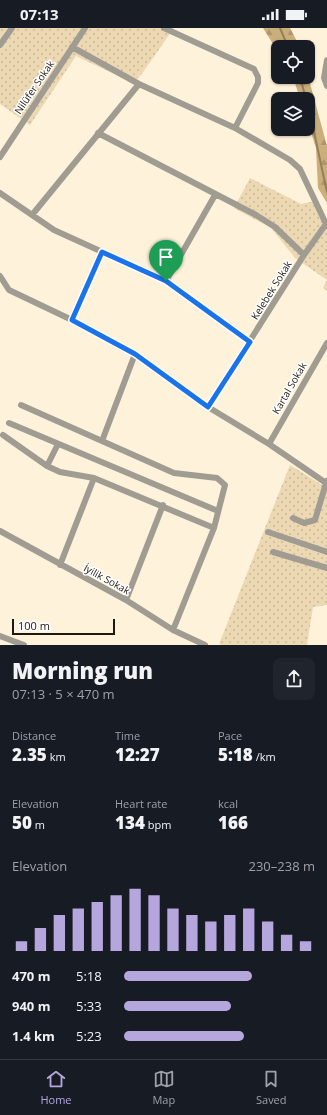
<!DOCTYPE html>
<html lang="en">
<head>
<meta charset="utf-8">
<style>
	body { margin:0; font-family:"Open Sans",sans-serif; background:#20242c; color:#f1f3f6; height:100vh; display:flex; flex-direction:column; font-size:15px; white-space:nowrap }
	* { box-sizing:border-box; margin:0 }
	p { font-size:13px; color:#9ea1a6 }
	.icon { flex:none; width:22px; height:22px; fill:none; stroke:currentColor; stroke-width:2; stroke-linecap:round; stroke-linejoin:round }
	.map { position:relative; height:617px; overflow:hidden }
	.drawer { display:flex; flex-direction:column; background:#171b24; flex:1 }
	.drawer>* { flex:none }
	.fabs { position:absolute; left:271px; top:12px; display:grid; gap:8px }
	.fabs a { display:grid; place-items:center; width:44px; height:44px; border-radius:8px; background:#171b24; box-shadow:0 1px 3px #0004; font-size:20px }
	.scale { position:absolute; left:12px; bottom:10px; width:103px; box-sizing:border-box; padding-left:4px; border:2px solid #1d1911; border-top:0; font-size:11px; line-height:14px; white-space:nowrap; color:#1d1911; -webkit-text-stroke:3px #fff; paint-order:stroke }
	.pin { position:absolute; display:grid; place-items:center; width:34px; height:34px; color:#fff; margin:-41px -17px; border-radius:50% 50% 50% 0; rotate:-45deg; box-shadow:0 0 4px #0007 }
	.pin .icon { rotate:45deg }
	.round { display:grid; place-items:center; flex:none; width:42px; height:42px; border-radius:8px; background:#20242c }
	.summary { display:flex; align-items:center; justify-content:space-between; height:68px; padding:0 12px }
	h1 { font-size:22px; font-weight:800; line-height:30px }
	.stats { display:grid; grid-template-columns:repeat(3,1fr); gap:6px; height:68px; padding:4px 12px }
	.stats div { display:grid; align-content:center }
	.stats b { font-size:17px; font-weight:800 }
	.stats small { font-size:11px; font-weight:400 }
	.stats p { font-size:11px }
	.chart { height:112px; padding:8px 12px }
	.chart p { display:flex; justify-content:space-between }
	.chart svg { width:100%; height:72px; margin-top:4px; stroke:#b6a6de; stroke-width:6 }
	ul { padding:0 12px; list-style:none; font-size:13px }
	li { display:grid; grid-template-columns:64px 48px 1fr; align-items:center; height:30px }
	li i { height:10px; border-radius:5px; background:#b6a6de }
	.status { display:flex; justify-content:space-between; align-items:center; height:28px; padding:0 20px; background:#171b24; direction:ltr }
	.status svg { height:11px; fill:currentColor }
	.tabs { display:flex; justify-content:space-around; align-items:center; height:56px; border-top:1px solid #363941; background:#171b24; font-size:11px; color:#9ea1a6 }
	.tabs a { display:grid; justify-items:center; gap:2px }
	.tabs .selected { color:#b6a6de }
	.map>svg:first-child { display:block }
</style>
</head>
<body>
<div class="status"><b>07:13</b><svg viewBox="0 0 49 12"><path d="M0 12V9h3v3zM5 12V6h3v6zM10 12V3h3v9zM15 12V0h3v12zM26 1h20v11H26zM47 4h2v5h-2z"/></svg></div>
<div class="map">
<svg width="327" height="617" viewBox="0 0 327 617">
	<defs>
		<pattern id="grass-dots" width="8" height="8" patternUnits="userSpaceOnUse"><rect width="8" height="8" fill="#ecd8b2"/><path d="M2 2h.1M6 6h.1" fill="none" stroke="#cab998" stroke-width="1.8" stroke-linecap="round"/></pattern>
		<pattern id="forest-firs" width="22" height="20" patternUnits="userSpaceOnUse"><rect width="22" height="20" fill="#caaf7c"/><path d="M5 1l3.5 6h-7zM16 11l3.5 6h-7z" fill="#ad966a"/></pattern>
	</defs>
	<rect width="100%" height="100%" fill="#fef2da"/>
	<path fill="url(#grass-dots)" d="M0,0H174L141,47L133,55L76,28L30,97L0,76Z
		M250,150L301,176L315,173L327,192V263L323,260L327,252L295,230L271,200L234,180Z
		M290,437L327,460V577L313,579L307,617H222L219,616Z"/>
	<path fill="url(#forest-firs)" d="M263,0H290L300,19H278V24Z
		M308,48L327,118V175L318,160L316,120L308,95V71H300L293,49Z"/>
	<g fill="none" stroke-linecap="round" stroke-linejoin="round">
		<path stroke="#937f59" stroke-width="2" d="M280,0L288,19
			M300,49L306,71
			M308,76L327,164"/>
		<path stroke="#a19c92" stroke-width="6" d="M164,0L254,41L258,49V55L235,100
			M0,17L12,0
			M72,19L139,56L235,100L290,132L300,141L327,198
			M327,32L324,50L327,58
			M98,105L256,187L275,199L304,227
			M0,129L85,0
			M0,165L54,202L166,253L250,314
			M32,187L139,56
			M0,248L9,262L72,292L135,326L208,379L269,416L326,455L327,453
			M166,253L215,167
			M72,292L102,224
			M21,377L174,445L217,450L225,457L214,500L173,602
			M208,379L304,227L326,196
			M9,395L218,483
			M3,407L47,438
			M102,413L135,326
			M58,416L47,438L60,444L94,450L214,500
			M269,416L327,315
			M293,490L304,495L315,492L326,455
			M0,503L126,572L173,602L205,617
			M268,504L327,524
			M273,524L327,540
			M60,537L94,450
			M126,572L163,477
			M0,608L24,617"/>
	</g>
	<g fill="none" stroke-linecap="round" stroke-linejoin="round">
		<defs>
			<path id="route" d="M102,224L166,253L250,314L208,379L135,326L72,292Z"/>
		</defs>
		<use href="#route" stroke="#fff" stroke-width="8"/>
		<use href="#route" stroke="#1a73e8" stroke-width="5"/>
	</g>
	<g text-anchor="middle" stroke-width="3" stroke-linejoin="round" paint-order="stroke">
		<g font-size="10" fill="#1d1911" stroke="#fff">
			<text transform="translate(34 59) rotate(-56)" y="4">Nilüfer Sokak</text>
			<text transform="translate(271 262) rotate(-58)" y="4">Kelebek Sokak</text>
			<text transform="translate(289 360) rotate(-60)" y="4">Kartal Sokak</text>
			<text transform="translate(107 551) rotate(29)" y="4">İyilik Sokak</text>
		</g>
	</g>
</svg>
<div class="fabs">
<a><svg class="icon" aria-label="locate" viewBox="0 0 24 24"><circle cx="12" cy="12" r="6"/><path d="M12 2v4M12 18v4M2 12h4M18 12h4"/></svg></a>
<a><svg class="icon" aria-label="layers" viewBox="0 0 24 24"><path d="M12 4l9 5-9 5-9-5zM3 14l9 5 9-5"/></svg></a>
</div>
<div class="scale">100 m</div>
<div class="pin" style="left:166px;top:253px;background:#1e9e55"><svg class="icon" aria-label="arrive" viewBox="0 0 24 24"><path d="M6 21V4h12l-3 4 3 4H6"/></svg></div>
</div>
<section class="drawer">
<div class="summary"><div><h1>Morning run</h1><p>07:13 · 5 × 470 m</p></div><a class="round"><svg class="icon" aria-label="share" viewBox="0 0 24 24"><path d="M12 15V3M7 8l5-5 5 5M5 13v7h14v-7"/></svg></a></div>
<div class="stats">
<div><p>Distance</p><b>2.35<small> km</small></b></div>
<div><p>Time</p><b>12:27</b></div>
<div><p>Pace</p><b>5:18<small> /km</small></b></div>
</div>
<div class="stats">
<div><p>Elevation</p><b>50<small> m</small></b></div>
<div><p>Heart rate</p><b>134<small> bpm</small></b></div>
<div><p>kcal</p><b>166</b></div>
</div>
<div class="chart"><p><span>Elevation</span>230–238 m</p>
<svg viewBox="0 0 160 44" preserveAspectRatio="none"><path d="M5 44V38M15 44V30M25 44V22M35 44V18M45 44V14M55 44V10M65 44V6M75 44V10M85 44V18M95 44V22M105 44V26M115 44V22M125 44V18M135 44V26M145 44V34M155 44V38"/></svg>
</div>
<ul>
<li><b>470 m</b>5:18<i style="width:67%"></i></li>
<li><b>940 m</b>5:33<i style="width:56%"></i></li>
<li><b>1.4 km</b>5:23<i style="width:63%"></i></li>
</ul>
</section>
<nav class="tabs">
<a class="selected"><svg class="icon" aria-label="home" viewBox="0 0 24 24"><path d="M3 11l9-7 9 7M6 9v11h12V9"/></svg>Home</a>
<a><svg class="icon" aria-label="map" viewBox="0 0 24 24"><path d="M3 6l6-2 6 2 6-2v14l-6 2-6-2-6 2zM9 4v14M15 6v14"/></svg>Map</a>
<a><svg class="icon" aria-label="saved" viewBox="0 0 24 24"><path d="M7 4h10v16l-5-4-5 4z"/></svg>Saved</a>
</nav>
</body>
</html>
